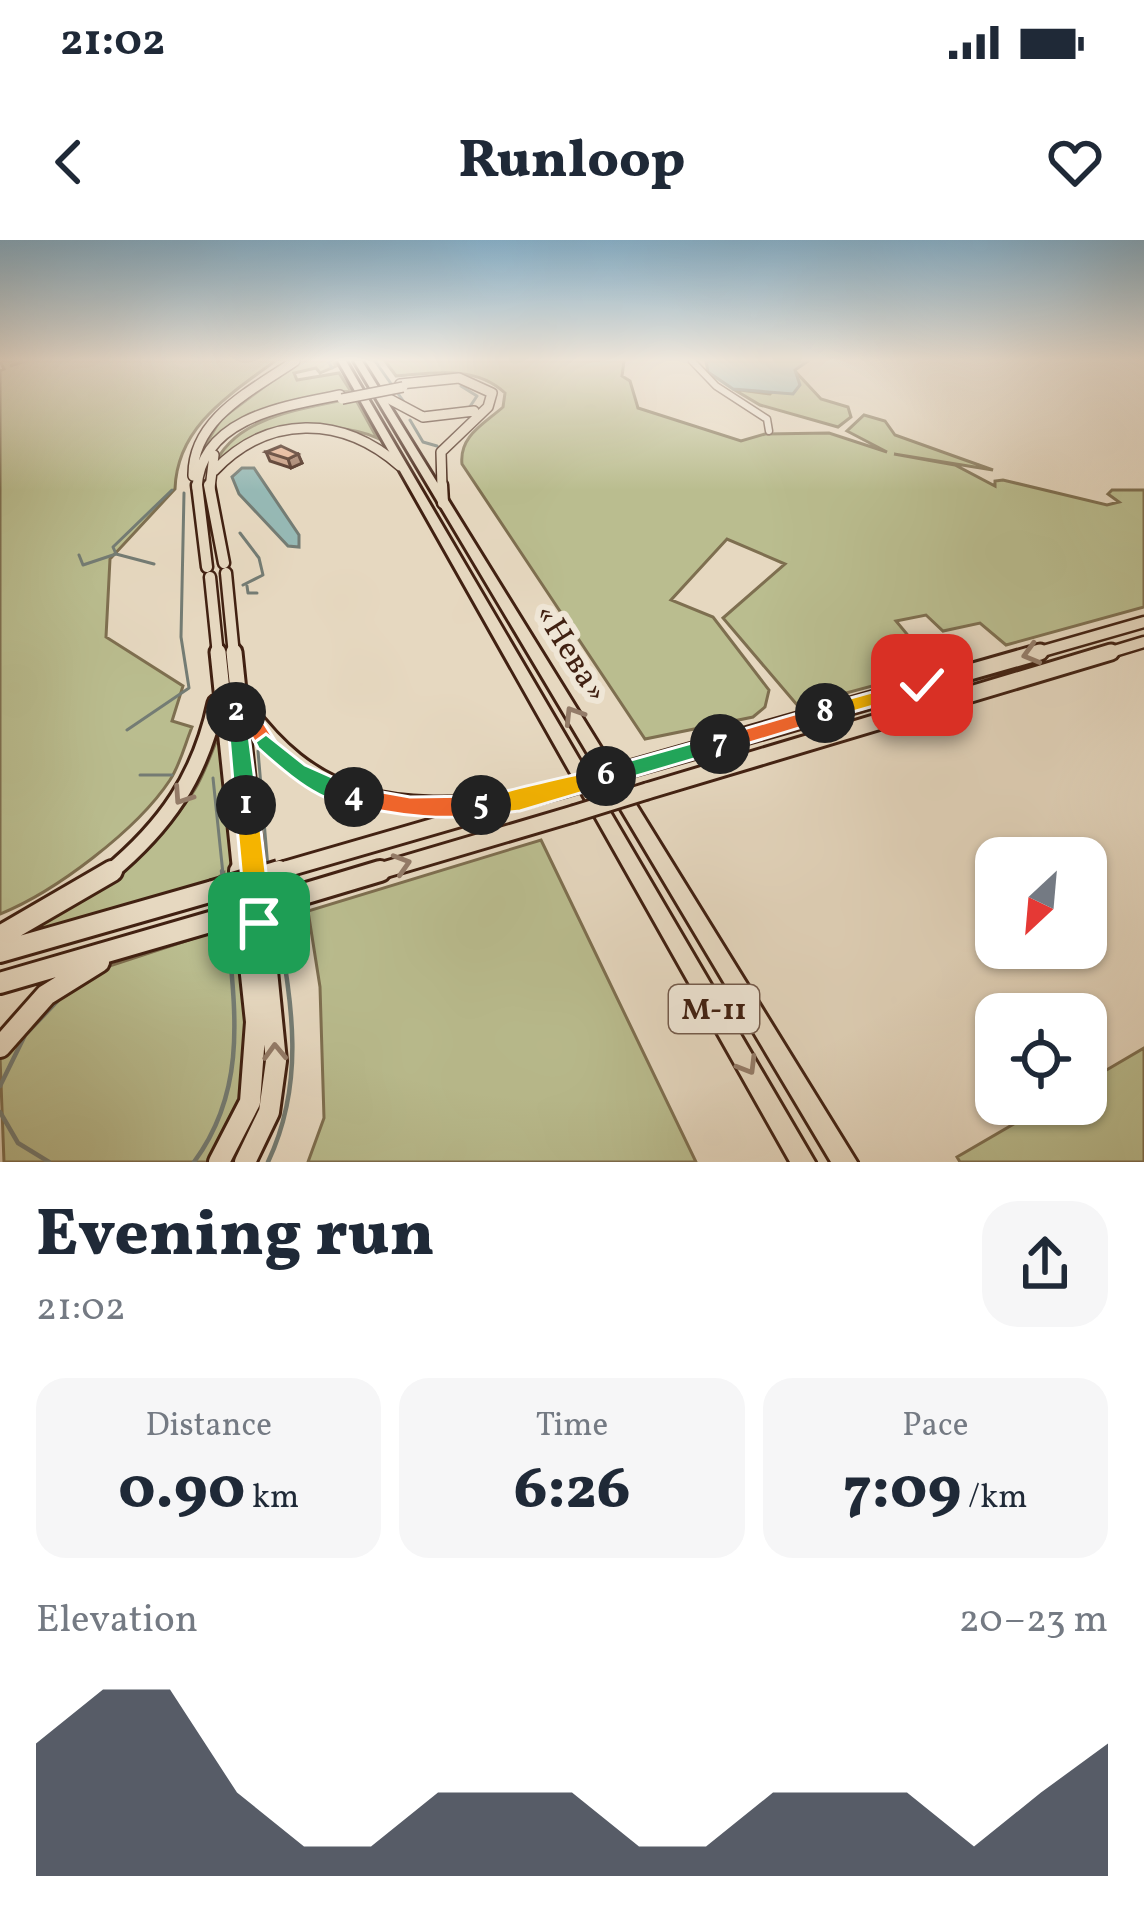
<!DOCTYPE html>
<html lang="en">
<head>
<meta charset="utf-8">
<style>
	body { margin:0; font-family:Vollkorn,serif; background:#f6f6f7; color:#1f2937; height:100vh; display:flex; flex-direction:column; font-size:45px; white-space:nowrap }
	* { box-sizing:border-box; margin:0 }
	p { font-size:39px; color:#747a83 }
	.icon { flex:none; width:66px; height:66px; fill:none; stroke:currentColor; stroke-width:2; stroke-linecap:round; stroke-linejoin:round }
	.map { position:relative; height:922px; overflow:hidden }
	.panel { display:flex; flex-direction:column; background:#fff; flex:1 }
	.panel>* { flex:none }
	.needle { width:78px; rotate:206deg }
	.tools { position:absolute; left:975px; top:597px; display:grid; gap:24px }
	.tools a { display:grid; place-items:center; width:132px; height:132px; border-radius:24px; background:#fff; box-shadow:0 3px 9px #0004; font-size:60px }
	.pin { position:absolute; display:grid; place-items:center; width:102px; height:102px; color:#fff; margin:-51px; border-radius:24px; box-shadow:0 6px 18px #0006 }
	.km { position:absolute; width:60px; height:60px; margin:-30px; border-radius:50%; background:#222; color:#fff; font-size:33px; line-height:60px; text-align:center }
	.round { display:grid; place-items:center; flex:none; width:126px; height:126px; border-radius:36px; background:#f6f6f7 }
	.summary { display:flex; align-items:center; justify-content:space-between; height:204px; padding:0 36px }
	h1 { font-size:66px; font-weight:800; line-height:90px }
	.figures { display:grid; grid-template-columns:repeat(3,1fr); gap:18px; height:204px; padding:12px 36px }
	.figures div { display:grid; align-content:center; border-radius:30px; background:#f6f6f7; text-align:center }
	.figures b { font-size:60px; font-weight:800 }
	.figures small { font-size:33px; font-weight:400 }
	.figures p { font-size:33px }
	.chart { height:336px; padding:24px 36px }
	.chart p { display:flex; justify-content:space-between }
	.chart svg { width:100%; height:216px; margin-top:12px; fill:#111827; opacity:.7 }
	.status { display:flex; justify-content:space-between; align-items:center; height:84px; padding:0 60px; background:#fff; direction:ltr }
	.status svg { height:33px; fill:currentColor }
	header { display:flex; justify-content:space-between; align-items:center; height:156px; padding:0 36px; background:#fff; font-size:54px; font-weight:800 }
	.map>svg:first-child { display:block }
</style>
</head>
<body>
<div class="status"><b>21:02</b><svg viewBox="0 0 49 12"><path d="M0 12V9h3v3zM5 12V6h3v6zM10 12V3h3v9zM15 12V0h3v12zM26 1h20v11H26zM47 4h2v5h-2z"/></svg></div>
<header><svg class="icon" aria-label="back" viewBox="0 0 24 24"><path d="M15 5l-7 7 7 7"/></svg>Runloop<svg class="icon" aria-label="heart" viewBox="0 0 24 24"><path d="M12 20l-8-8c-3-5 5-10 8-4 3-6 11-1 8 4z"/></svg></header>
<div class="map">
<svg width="1144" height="922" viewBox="0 0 1144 922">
	<rect width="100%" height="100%" fill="#e6d8c0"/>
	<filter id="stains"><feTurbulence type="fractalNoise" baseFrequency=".00167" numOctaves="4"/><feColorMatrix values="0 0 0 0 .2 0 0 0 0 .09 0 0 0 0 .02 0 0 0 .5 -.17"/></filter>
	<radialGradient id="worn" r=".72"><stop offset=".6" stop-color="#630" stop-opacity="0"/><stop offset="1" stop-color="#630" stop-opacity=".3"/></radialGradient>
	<path fill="#babd8f" stroke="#7e6f50" stroke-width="3" d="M0,121H20L10,126L25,121H275C228,156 177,187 175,249L110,319L106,397L183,446L172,481L192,487C185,504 180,525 170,540C137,590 55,652 0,674V131L4,129Z
		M299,121H333L336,126L320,133L316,128L294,133L297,140L339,133L350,150L247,180L196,220L221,179Z
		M385,121H624L622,136L630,141L638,168L741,201L765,194L829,193L887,212L847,191L864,175L885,181L895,195L993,230L894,214L955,225L995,246V241L1003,240L1107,265L1119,262L1108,254L1112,250H1144V367L1006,405L980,383L943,391L926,375L896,381L931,423L917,434L798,466L723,378L785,324L727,299L671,360L713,377L769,450L765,467L753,477L645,499L462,224C459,196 484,184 503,167L505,153C476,125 433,133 396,136Z
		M794,130L821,159L848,167L851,177L838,187L760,165L733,149L770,154Z
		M343,160H356L377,198C333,177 245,190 213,228C233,178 297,170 343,160Z
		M221,491L248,786L242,862L209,922H4L0,817L21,788L88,733L216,691L228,694L224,633L213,642L10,701C81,664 151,619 195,549C206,531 212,509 221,491Z
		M541,600L696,922H308L324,878L320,747L308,671Z
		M1144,808V922H960L957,917L1048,864H1086V842Z"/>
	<path fill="#96b9b5" stroke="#747c74" stroke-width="3" d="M706,121H808L795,130L800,145L793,154L733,149L708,132Z
		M242,228H254L299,295V307L288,306L239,254L232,237Z"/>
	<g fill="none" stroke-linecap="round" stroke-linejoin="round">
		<path stroke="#747c74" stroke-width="3" d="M328,121L332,128
			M375,121L404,162
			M461,146L477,156L469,168
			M410,180L423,202L437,206
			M240,293L259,318L263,335L243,345
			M116,314L113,307L172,250
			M79,315L83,325L116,314L154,324
			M247,346L248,353H257
			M127,490L189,448L181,397L184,253
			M258,511L268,628
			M140,535H172
			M213,538L223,634"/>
		<path stroke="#747c74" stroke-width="4.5" d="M222,631L223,638
			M0,846L25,795L62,756
			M0,872L18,903L49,922
			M194,922C248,849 235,770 227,684
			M268,922C307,839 291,760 276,673"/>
		<defs>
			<path id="street" d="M692,121L716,146L767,179L769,191"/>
			<path id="primary-far3" d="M400,144L459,138L492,153L488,167L441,212L442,248
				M378,153L423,177L474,171
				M214,231C268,174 342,175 400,226
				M193,236C192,178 253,150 295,121
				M197,248C201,178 284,166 340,155
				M210,248L214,215"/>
			<path id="primary-far2" d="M197,245L207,327
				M209,245L224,323
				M442,245L443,263
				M226,333L234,415
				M210,337L218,415
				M1029,415L1144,382
				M1101,415L1144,402"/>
			<path id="primary-far1" d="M218,412L241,634
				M234,412L257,634
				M237,455C313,568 393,572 520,561
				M633,528L1040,412
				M647,551L1111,412
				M516,562L563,549
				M286,629L483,572
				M108,634C166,586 200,537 216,463
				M370,634L573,574"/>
			<path id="primary" d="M290,658L380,631
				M0,696L112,631
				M0,712L213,651
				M0,743L217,680
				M0,807L46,755L99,722
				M219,922L250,862L256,782L240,631
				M245,922L269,872L276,821L257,631"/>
			<path id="highway" d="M338,121H346L815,922H790Z
				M354,121H362L857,922H831Z"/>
		</defs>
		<use href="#street" stroke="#6a4f3e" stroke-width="9"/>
		<use href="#primary-far3" stroke="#412112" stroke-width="12"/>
		<use href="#primary-far2" stroke="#412112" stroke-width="15"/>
		<use href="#primary-far1" stroke="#412112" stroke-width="21"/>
		<use href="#primary" stroke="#412112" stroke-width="26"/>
		<use href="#highway" stroke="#412112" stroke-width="6"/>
		<use href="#street" stroke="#efe6d6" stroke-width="6"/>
		<use href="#primary-far3" stroke="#e6d8c0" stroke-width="9"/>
		<use href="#primary-far2" stroke="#e6d8c0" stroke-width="10"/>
		<use href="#primary-far1" stroke="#e6d8c0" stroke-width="15"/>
		<use href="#primary" stroke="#e6d8c0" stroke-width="20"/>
		<use href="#highway" fill="#e6d8c0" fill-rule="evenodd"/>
		<defs>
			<path id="primary-bridge-far2" d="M342,159L403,147"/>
			<path id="primary-bridge-far1" d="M563,549L633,528
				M573,574L647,551
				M269,634L286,629"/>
			<path id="primary-bridge" d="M213,651L279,631
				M217,680L290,658"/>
		</defs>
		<use href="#primary-bridge-far2" stroke="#412112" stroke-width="12" stroke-linecap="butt"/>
		<use href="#primary-bridge-far1" stroke="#412112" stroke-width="21" stroke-linecap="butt"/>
		<use href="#primary-bridge" stroke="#412112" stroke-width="26" stroke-linecap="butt"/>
		<use href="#primary-bridge-far2" stroke="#e6d8c0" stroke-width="9"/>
		<use href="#primary-bridge-far1" stroke="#e6d8c0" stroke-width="15"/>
		<use href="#primary-bridge" stroke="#e6d8c0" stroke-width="20"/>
	</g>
	<path fill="#c4967a" stroke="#412112" stroke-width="3" d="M266,212L298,214L302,223L291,228L270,221Z"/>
	<path fill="#a07a63" stroke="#412112" stroke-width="3" d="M298,214L302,223L291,228L288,219Z"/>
	<path fill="#e4af8e" stroke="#412112" stroke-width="3" d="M281,206L298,214L288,219L266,212Z"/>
	<defs><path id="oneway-chevron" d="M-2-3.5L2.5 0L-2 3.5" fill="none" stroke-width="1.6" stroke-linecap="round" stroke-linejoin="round" transform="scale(3)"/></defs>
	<g stroke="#947c69">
		<use href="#oneway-chevron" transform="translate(1031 414) rotate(164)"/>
		<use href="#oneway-chevron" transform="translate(573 475) rotate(-122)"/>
		<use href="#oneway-chevron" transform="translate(182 556) rotate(124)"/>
		<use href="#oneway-chevron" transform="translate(402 624) rotate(-17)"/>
		<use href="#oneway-chevron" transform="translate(275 812) rotate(-92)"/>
		<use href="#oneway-chevron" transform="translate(748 826) rotate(59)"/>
	</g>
	<linearGradient id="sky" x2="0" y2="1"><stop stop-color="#87b6d4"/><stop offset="0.48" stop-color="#f4ede3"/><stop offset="1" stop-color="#f4ede3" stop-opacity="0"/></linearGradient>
	<rect width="1144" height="250" fill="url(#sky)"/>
	<path fill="#f5b400" stroke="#fff" stroke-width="3" d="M246,555L258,565L272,683L259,696L246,683L235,565Z"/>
	<path fill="#22a559" stroke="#fff" stroke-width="3" d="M236,464L246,472L258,565L246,574L235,565L227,472Z"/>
	<path fill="#f0652b" stroke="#fff" stroke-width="3" d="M228,446H241L276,502L273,508H258L241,478L230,477Z"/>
	<path fill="#22a559" stroke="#fff" stroke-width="3" d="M266,494L305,525L361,550V563C327,571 282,530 258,508L255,502Z"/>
	<path fill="#f0652b" stroke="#fff" stroke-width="3" d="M354,547L410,557L481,556L493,565C476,589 373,572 346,563L342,557Z"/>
	<path fill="#f5b400" stroke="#fff" stroke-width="3" d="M606,527L614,530V543L520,571L481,575L470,565C478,554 583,534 606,527Z"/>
	<path fill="#22a559" stroke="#fff" stroke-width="3" d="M720,495L731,504L728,509L606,545L596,536L606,527Z"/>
	<path fill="#f0652b" stroke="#fff" stroke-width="3" d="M825,465L832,467V478L720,512L710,504L713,498Z"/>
	<path fill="#f5b400" stroke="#fff" stroke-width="3" d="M922,438L929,440V450L825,480L815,473L818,467Z"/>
	<g text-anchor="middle" stroke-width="12" stroke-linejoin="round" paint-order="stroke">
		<rect fill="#efe6d6" stroke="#755c4d" stroke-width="3" x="669" y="745" width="90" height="48" rx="9"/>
		<g font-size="30" font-weight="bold" fill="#412112">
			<text x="714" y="779">М-11</text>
		</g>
		<g font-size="33" fill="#412112" stroke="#efe6d6">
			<text transform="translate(573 412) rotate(58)" y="12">«Нева»</text>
		</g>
	</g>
	<rect width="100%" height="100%" filter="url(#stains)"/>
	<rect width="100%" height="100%" fill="url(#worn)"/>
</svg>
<div class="tools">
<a><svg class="needle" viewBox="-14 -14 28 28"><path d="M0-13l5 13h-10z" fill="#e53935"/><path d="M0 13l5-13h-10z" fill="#747a83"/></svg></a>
<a><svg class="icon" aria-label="locate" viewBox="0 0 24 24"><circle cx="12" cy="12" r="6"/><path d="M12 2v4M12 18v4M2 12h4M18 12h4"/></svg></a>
</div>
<div class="pin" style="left:259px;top:683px;background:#1e9e55"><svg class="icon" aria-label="arrive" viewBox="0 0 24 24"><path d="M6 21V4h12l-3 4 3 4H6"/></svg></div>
<div class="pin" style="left:922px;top:445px;background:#d93025"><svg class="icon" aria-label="check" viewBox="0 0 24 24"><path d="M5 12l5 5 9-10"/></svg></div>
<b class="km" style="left:246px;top:565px">1</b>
<b class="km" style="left:236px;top:472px">2</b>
<b class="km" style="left:354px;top:557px">4</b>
<b class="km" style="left:481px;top:565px">5</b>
<b class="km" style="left:606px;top:536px">6</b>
<b class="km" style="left:720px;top:504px">7</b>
<b class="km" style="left:825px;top:473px">8</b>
</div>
<section class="panel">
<div class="summary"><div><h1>Evening run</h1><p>21:02</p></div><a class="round"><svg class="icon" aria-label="share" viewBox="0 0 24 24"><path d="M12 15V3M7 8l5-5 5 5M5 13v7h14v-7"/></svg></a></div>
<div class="figures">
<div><p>Distance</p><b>0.90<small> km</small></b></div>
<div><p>Time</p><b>6:26</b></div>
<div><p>Pace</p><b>7:09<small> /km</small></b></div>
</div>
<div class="chart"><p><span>Elevation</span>20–23 m</p>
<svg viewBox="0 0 160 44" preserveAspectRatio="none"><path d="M0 44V17L10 6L20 6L30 27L40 38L50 38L60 27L70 27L80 27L90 38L100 38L110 27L120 27L130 27L140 38L150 27L160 17V44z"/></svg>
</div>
</section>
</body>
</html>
